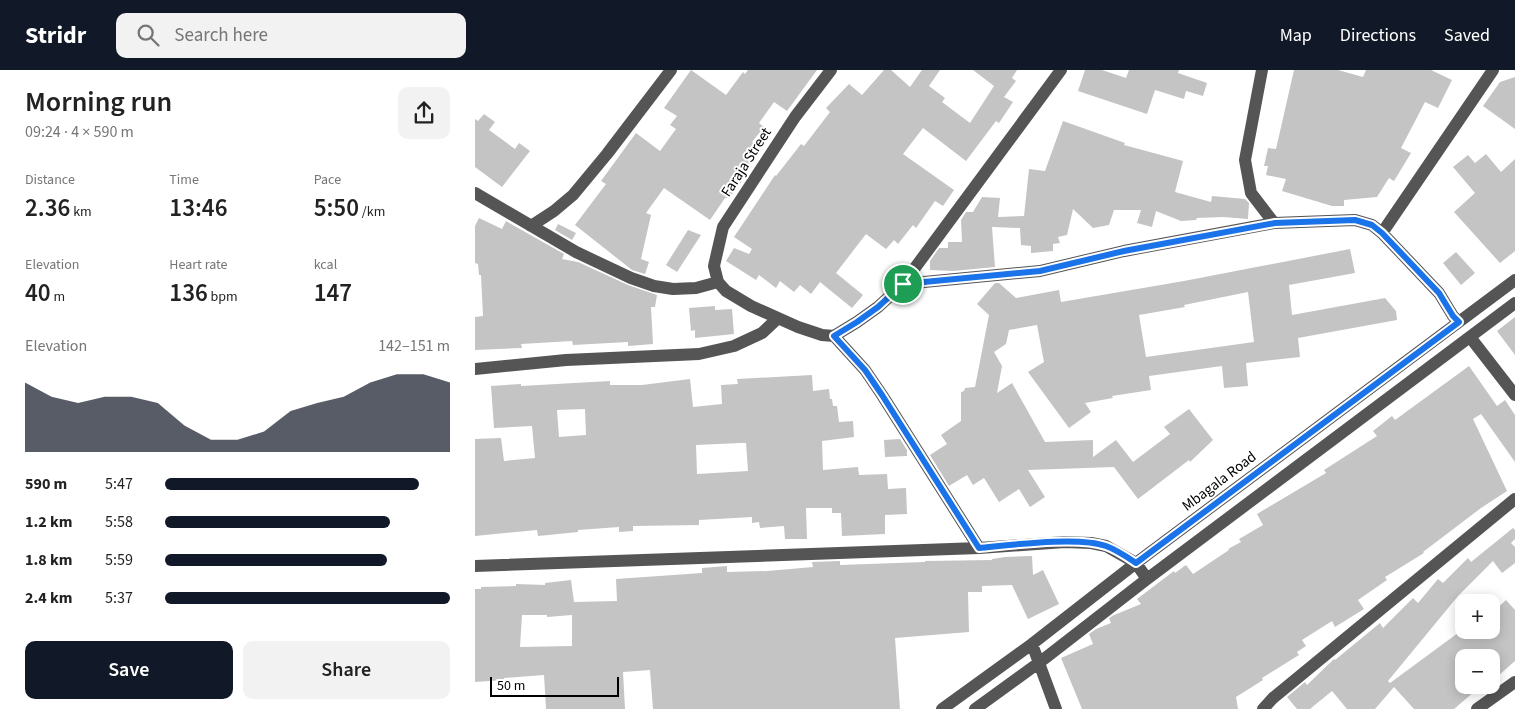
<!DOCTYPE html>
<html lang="en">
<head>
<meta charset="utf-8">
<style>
	body { margin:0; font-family:"Source Sans 3",sans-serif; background:#f2f2f2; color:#222; height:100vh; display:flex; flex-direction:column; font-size:19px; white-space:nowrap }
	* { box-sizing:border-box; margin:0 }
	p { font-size:16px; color:#767676 }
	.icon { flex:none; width:28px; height:28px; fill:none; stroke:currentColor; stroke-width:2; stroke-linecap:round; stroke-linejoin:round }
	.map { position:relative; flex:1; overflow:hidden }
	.drawer { display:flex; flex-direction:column; background:#fff; width:475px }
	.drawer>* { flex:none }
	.fabs { position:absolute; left:980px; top:524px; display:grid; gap:10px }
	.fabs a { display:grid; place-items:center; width:45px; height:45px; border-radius:10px; background:#fff; box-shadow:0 2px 12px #0003; font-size:25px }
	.scale { position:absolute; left:15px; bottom:12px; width:129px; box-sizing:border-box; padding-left:5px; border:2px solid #000; border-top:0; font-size:14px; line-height:18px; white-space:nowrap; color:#000; -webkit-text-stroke:4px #fff; paint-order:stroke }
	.pin { position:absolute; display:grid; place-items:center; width:42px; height:42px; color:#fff; margin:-21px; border:2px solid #fff; border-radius:50%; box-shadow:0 1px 5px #0007 }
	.round { display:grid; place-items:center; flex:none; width:52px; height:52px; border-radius:10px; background:#f2f2f2 }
	.headline { display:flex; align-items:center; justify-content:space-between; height:85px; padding:0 25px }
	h1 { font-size:28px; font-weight:600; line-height:38px }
	.figures { display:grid; grid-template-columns:repeat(3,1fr); gap:8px; height:85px; padding:5px 25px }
	.figures div { display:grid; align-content:center }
	.figures b { font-size:25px; font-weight:600 }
	.figures small { font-size:14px; font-weight:400 }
	.figures p { font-size:14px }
	.chart { height:140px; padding:10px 25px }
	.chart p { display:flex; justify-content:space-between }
	.chart svg { width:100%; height:90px; margin-top:5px; fill:#111827; opacity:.7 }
	.cta { display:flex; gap:10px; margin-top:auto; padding:10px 25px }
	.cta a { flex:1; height:58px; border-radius:10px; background:#111827; color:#fff; font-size:20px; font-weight:600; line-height:58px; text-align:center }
	.cta a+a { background:#f2f2f2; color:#222 }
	ul { padding:0 25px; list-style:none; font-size:16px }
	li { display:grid; grid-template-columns:80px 60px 1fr; align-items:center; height:38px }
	li i { height:12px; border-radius:6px; background:#111827 }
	header { display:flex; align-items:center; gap:30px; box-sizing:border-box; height:70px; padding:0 25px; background:#111827; color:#fff }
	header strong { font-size:24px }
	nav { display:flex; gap:28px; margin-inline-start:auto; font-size:18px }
	.search { width:350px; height:45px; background:#f2f2f2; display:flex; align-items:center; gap:12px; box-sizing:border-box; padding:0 18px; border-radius:10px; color:#767676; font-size:19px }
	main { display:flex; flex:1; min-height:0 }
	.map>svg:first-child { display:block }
</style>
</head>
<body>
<header>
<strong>Stridr</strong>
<div class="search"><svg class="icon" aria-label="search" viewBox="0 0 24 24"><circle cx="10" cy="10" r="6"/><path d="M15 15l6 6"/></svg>Search here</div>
<nav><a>Map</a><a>Directions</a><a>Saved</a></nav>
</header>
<main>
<section class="drawer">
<div class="headline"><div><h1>Morning run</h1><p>09:24 · 4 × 590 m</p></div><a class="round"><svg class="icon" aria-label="share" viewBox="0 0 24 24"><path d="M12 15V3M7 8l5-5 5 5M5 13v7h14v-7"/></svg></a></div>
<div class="figures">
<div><p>Distance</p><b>2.36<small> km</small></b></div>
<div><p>Time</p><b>13:46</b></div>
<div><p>Pace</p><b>5:50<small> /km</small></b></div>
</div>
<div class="figures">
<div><p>Elevation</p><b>40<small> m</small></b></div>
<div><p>Heart rate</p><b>136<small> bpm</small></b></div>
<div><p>kcal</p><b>147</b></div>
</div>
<div class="chart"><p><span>Elevation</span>142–151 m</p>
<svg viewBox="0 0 160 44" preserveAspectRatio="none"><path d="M0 44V10L10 17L20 20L30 17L40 17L50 20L60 31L70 38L80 38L90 34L100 24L110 20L120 17L130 10L140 6L150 6L160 10V44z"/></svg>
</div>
<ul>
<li><b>590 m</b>5:47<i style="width:89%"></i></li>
<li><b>1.2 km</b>5:58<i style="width:79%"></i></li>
<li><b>1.8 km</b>5:59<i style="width:78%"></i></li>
<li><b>2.4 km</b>5:37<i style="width:100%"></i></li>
</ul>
<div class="cta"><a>Save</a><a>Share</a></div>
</section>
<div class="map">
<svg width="1040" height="639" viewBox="0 0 1040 639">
	<rect width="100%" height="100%" fill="#fff"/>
	<path fill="#c4c4c4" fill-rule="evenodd" d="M216,0L251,25L268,2L270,4L273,0H342L312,41L299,32L284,53L289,57L277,72L286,79L264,109L267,111L254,128H250L235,150L189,118L171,143L176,145L166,189L174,192L170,204L157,200L100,155L131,114L126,111L161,63L185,81L201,59L195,55L202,46L189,38Z
		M409,0H416L435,17L447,0H465L454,16L470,28L467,32L495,53L519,16L498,0H542L537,8L541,11L529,27L538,32L524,53L521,51L491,91L448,58L428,84L479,120L468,136L460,131L441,158L438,155L423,174L419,170L411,179L391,164L361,203L388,225L377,238L345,212L336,224L325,215L319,222L305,211L301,218L284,205L281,210L251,191L259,178L274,184L277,179L259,167L300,105L301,106L326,74L329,76L355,42L351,38L374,14L387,25Z
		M610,0H627L651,8L654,0H704L703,3L732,13L728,26L711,21L709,29L680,20L672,44L603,21Z
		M819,0H863L888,7L891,0H956L977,10L963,38L950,32L926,78L936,83L919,111L914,108L902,127L869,130V136H857L807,121L811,109L791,105L793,96H789L793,78L801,79Z
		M1040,7V59L1008,36L1025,12Z
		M9,44L20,52L14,60L40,79L44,73L55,81L27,117L0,97V49L3,51Z
		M588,51L650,73L649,75L708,91L700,122L736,132L737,126L770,129L774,133L773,149L748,147L722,148L721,150L706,151L681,141L677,157L662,153L666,140H639L634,155L618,158L598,139L592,165L583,167L585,173L578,174V181L556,183V176L546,175L545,158L517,157L520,197L478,201L455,200V191L464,178H473V172H487L486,150L491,142H498L507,127L525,128L523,147L549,146L554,99L570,101Z
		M1011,84L1026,102L1040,89V181L1025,193L979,142L1000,123L978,97L993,85L1000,93Z
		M4,148L27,159L31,151L89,184L87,189L103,192L153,215L182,225L180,237H176L178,274L153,276V272L98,275L97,271L46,274L47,278L0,280V247L8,246L6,205H4L3,194L0,193V156Z
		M83,154L101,163L97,170L80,160Z
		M213,160L226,165L202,202L191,195Z
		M875,179L880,203L814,215L817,245L910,228L921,241L922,250L823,268L825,287L771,293L773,316L749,318L747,296L674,306L676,320L637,326L638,328L610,333L616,342L594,358L553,302L569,292L562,255L534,260L531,274L519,282L527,296L522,323L537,313L570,372L618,370V387L641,370L658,392L695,364L689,357L714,339L738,370L715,392L714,390L663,429L639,397L553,400L570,427L555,437L544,419L524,432L509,408L498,415L492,405L474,416L455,385L472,374L466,365L486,351V322L489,321L490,318L500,317L514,245L502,234L520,213H524L541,228L584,220L586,232L709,211ZM773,222L779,272L671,287L664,245L710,237L709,235Z
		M981,182L1000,203L986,215L968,193Z
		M240,236V240L257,239L259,264L220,268V260L216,261L214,238Z
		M1040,247V285L1022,261Z
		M994,296L1022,336L1030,330L1040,345V392L1006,344L998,349L1032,421L1006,438L948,482L949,483L910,507L912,510L883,530L889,539L860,557L857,551L827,570L831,576L822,582L824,585L787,608L788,610L761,627L763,639H607L586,588L618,574L614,564L621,559L636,553L634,548L639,545L666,534L662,529L699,501L700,503L711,495L718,504L754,480L753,479L766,472L764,469L788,455L782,444L851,403L849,400L902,366L898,361L917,346L920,350Z
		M337,305L338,321L354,319L355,329H357L358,336H362L364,352L378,351L379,367L347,371L348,400L383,397L384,405L412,404L413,419L431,418L432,444L410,445V464L367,466L366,443H357V438H331L332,469H310L309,456L285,458L284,452L277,453V447L224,450V455L158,456V461L144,462V457L103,460V462L63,466L62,460L0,466V369L26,368L29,391L60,388L57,356L19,358L16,316L46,314V316L135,311V315H167L215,309L218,337L247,334L246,315L263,314L262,309ZM110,339L111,365L84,367L82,340ZM265,373H271L273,401L222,404L221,375Z
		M425,369L432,380V386L410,387L409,370Z
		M1038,458L1040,460V469L1036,473L1040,477V493L1027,503L1018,491L983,526L913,611L917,615L915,613L987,560H1016V544L1031,530L1040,540V591L1016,612V588H989V615H1007L979,639H939L919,617L900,639H872L857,621L835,639H822L812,627L830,612L832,615L859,589L860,590L905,553L908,558L938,528L943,533L963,509L968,513L993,488L996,492Z
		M557,486L558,505L568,500L584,534L553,549L537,515L507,516V522H493L494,562L420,568L425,639H178L175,600L148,602L150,639H71L69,605L29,608V610L0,612V519H6V517L41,516V514L70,515V513L96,510L99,532L142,531L141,509L227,503V498L252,496V502L292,501L338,497L337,492L365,491V495L450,492V491L517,490V489L530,487ZM47,545H72V547L97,545V576L45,577Z"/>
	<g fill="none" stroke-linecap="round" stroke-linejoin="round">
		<path stroke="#555" stroke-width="12" d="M356,0L320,47L248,157L239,196L243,212L251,221L276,236L323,257L347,265L359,266L382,252L403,237L428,214L586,0
			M787,0L770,90L776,123L799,153
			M0,123L101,182L156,208L179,216L198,219L221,218L243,212
			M56,156L79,141L98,125L132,84L196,0
			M907,163L1018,0
			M428,214L565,201L649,181L799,153L880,150L897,155L907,163L964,223L978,246L984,252
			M359,266L390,300L407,325L504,478
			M995,267L1040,325
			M0,299L91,290L224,284L259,276L287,263L303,248
			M0,496L504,478L590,472L616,473L631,476L661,493L672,509
			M557,574L581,639
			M467,639L557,574L661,493L1040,210
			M500,639L569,589L672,509L1040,233
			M788,639L798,628L1040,429
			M1002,639L1040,612"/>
	</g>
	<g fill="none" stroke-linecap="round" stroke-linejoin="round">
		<defs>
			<path id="route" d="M880,150L897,155L907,163L964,223L978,246L984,252L661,493C652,487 642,480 631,476C603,466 536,475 504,478L407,325L390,300L359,266L382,252L403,237L428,214L565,201L649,181L800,153Z"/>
		</defs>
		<use href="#route" stroke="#fff" stroke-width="10"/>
		<use href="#route" stroke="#1a73e8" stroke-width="6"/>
	</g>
	<g text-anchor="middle" stroke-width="4" stroke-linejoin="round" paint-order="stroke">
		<g font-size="15" fill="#000" stroke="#fff">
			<text transform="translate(271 92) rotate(-57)" y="5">Faraja Street</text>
			<text transform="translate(744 411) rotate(-37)" y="5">Mbagala Road</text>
		</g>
	</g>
</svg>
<div class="fabs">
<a>+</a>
<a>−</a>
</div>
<div class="scale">50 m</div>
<div class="pin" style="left:428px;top:214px;background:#1e9e55"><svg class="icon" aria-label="arrive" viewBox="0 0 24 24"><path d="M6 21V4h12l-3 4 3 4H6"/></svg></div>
</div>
</main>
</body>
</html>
